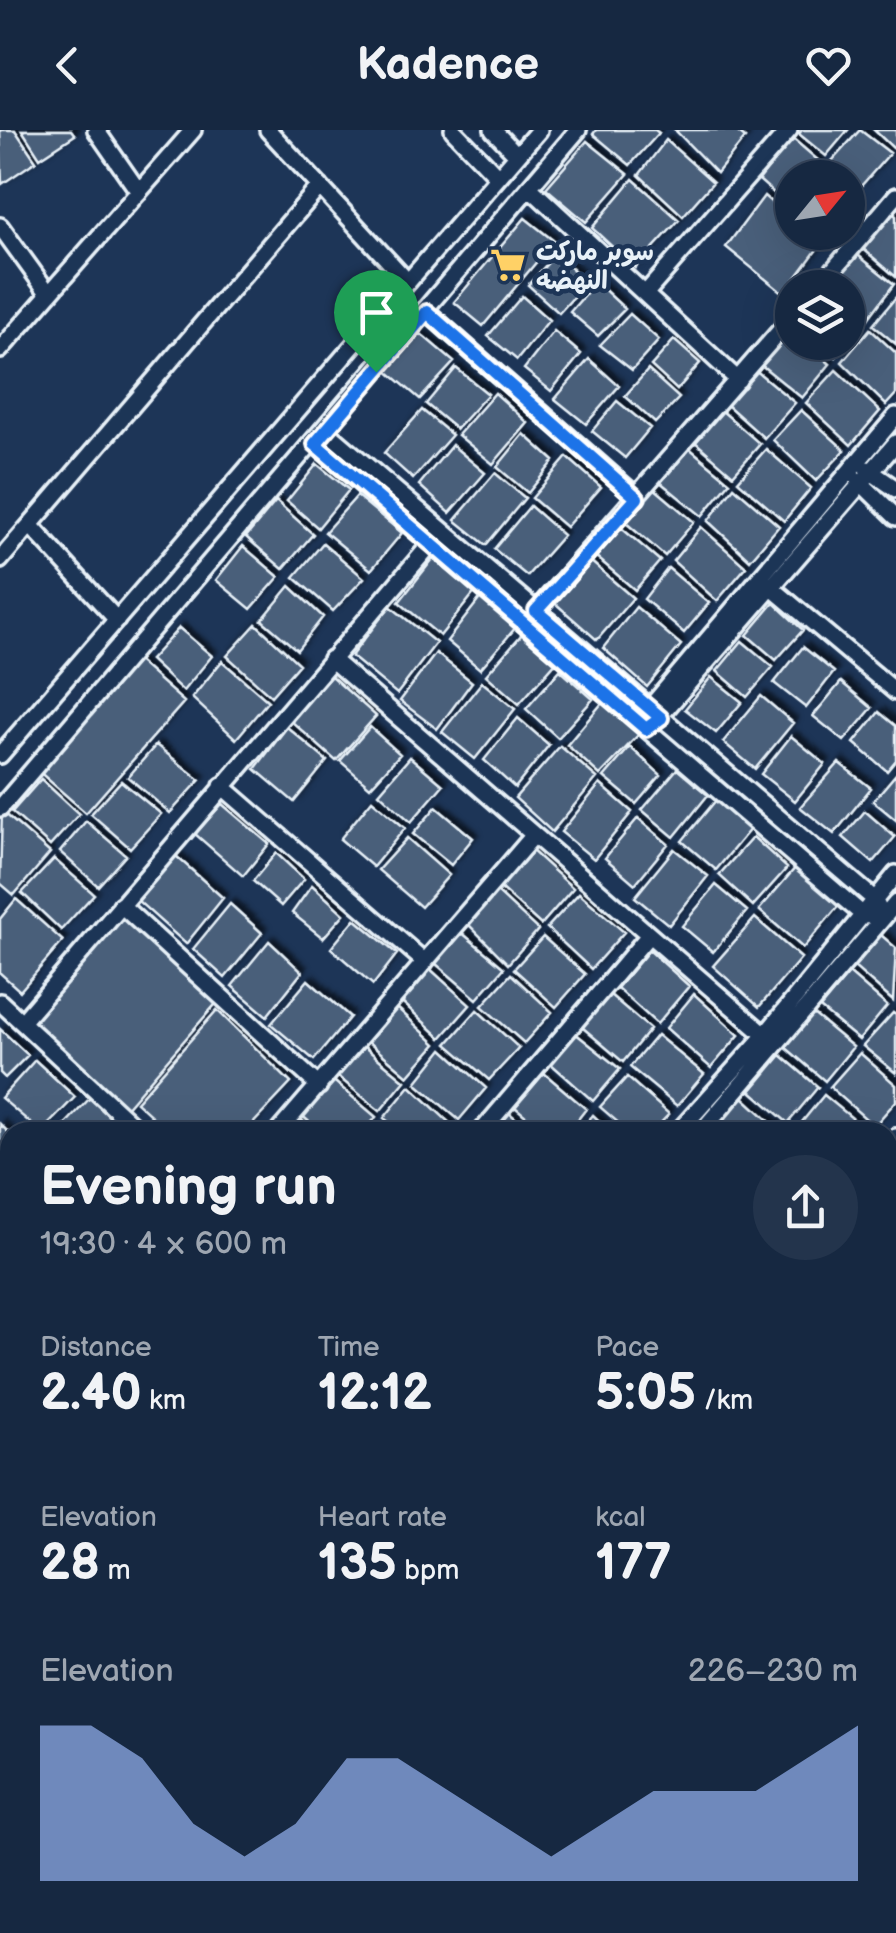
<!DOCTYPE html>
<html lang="en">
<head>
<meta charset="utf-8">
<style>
	body { margin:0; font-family:"Balsamiq Sans","Playpen Sans Arabic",sans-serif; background:#23344c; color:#f1f3f6; height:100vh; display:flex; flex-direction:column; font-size:38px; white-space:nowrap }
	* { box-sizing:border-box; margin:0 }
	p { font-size:32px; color:#9ea6b1 }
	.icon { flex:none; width:55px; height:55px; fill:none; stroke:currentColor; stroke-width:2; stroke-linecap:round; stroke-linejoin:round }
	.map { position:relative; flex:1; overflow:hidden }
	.panel { position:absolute; left:0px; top:992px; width:898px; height:812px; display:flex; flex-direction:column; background:#162841; border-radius:30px 30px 0 0; box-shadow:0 10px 40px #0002,0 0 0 2px #35445a }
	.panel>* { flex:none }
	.needle { width:65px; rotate:60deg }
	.fabs { position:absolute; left:775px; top:30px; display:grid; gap:20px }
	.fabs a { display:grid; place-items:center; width:90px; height:90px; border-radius:50%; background:#162841; box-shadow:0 10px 40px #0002,0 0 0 2px #35445a; font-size:50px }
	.pin { position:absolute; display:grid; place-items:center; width:85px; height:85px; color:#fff; margin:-102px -42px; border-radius:50% 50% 50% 0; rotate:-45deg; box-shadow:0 0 10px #0007 }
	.pin .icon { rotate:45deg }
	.round { display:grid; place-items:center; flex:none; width:105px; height:105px; border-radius:52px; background:#23344c }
	.headline { display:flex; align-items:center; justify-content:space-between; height:170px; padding:0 40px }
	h1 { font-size:55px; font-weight:800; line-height:75px }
	.stats { display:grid; grid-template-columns:repeat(3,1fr); gap:15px; height:170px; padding:10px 40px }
	.stats div { display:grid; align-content:center }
	.stats b { font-size:50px; font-weight:800 }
	.stats small { font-size:28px; font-weight:400 }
	.stats p { font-size:28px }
	.chart { height:280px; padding:20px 40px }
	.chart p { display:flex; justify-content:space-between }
	.chart svg { width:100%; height:180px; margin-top:10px; fill:#95b2f1; opacity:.7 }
	header { display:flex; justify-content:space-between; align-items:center; height:130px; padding:0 40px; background:#162841; font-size:45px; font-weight:800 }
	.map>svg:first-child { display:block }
</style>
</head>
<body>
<header><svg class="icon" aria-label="back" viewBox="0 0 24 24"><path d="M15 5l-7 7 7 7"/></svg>Kadence<svg class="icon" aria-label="heart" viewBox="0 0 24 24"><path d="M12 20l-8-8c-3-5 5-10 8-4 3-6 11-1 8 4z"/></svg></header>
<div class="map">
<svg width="896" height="1803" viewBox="0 0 896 1803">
	<defs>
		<filter id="shadow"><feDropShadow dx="4.5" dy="-4.5" stdDeviation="2.5" flood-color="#0009"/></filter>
	</defs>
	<rect width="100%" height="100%" fill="#1d3557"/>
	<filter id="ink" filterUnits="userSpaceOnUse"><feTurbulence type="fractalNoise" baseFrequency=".01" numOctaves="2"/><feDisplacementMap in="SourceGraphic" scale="20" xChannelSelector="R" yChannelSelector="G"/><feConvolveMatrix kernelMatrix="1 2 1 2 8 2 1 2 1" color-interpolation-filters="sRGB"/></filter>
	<g filter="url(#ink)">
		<path fill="#374d6c" stroke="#909fb2" stroke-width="2.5" d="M896,1023V1125L890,1132L888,1033Z"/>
		<path fill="#495e7a" stroke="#e8f1f8" stroke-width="2.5" filter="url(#shadow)" d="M0,0H15L36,31L2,54Z
			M22,0H71L75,5L40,28Z
			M596,0H655L659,3L630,35L593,4Z
			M675,0H735L745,8L717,43Z
			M802,0H848L826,26L799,4Z
			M860,0L890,23L861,56L832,31Z
			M874,0H896V15L893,18Z
			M792,8L820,32L806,48H792V64L785,73L759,50Z
			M666,10L713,52L683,86L639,45Z
			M587,11L628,44L586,92L546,58Z
			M633,49L679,90L635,138L592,98Z
			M764,66L792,90V102H807L821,114L784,164L726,117Z
			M890,81L896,86V147L860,116Z
			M525,88L554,111L483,196L454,172Z
			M854,122L894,154L868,189L848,171V158L828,153Z
			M556,124L587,152L559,183L528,155Z
			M596,152L625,179L598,206L570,182Z
			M522,166L549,190L517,230L488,206Z
			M896,167V214L873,195Z
			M848,181L863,194L836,227L818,212H848Z
			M630,184L659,210L632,240L600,215Z
			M788,198L792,212H805L830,234L802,268L760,234Z
			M870,199L896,223V264L886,275L842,232Z
			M554,201L581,224L551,261L524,239Z
			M421,204L454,232L420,269L387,241Z
			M674,210L700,233L677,260L651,236Z
			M589,229L619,256L586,294L555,269Z
			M456,238L488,264L456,299L426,274Z
			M754,239L795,273L764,308L726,274Z
			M648,240L679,268L655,293L625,266Z
			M836,240L880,281L851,315L806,273Z
			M495,263L528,293L493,334L458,305Z
			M617,271L650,298L625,328L592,301Z
			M422,280L452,305L413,349L384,323Z
			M721,280L760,314L733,345L694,311Z
			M801,280L845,320L816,351L773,310Z
			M524,304L554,331L528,363L497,337Z
			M452,315L485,343L450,383L419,355Z
			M688,317L730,352L702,386L659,351Z
			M766,319L811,358L784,391L738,351Z
			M567,327L601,357L566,397L532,368Z
			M317,334L349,360L318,398L287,371Z
			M495,343L525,368L486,415L455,390Z
			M734,357L779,396L750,430L708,391Z
			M654,358L694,392L665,426L625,392Z
			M357,366L402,403L371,440L325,402Z
			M276,371L313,404L283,439L246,407Z
			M530,376L563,405L527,446L494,419Z
			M619,396L660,431L635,460L594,425Z
			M701,397L746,437L717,471L673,431Z
			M323,413L364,448L333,481L294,447Z
			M243,416L279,447L251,479L216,450Z
			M433,429L475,462L440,506L399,472Z
			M589,430L633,468L597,510L555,473Z
			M668,438L709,473L684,503L644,469Z
			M290,456L323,487L297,520L262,490Z
			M482,466L517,496L480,539L447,511Z
			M774,473L803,500L776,530L747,505Z
			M390,476L436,513L397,564L351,526Z
			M636,477L681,515L647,557L603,518Z
			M256,494L299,534L271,566L227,526Z
			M179,498L212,526L183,561L150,530Z
			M523,503L556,532L519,574L486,545Z
			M742,511L773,537L747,567L717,541Z
			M803,517L834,542L806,578L774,553Z
			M436,523L472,552L437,599L400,571Z
			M133,527L184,572L86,683L36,639Z
			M222,531L268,571L236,609L192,568Z
			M560,540L593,569L558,608L526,579Z
			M331,546L376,586L336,631L291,591Z
			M711,547L742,572L716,603L685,579Z
			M482,552L515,579L475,629L442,602Z
			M841,552L872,578L844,611L813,586Z
			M761,566L793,593L755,639L723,612Z
			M603,572L640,603L600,645L567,615Z
			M879,582L896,596V630L887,641L854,613Z
			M518,588L549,615L515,658L484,630Z
			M287,597L327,631L294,672L255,639Z
			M370,597L400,624L370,657L340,631Z
			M791,606L825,634L795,671L761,644Z
			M156,615L200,650L170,683L128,647Z
			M560,616L597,648L552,702L515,668Z
			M630,617L661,645L636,674L604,647Z
			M410,627L443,655L411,692L379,663Z
			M839,633L871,658L834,704L800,677Z
			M677,639L708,665L674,707L642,680Z
			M896,644V690L873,671Z
			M41,649L79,684L50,716L12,682Z
			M121,651L161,684L130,718L91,684Z
			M600,654L632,682L594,729L561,702Z
			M717,669L751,698L716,740L682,711Z
			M372,670L405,698L373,737L340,709Z
			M222,674L269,714L243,746L195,704Z
			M436,677L473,708L451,735L413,704Z
			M2,681L50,723L14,765L0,753Z
			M865,681L895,707L873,733L843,707Z
			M638,688L668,714L635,754L605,728Z
			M86,691L126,725L98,756L60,722Z
			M753,707L787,738L753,776L719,745Z
			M407,708L449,745L421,777L378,740Z
			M529,718L573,758L541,795L498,756Z
			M674,719L708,746L669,795L635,767Z
			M276,723L304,749L281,776L253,751Z
			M176,726L223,768L186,814L138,771Z
			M54,729L94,764L61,800L22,763Z
			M797,736L841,773L803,818L759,780Z
			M312,755L344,784L323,808L292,783Z
			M716,755L747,781L713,822L682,796Z
			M496,761L538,800L508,834L468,794Z
			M579,763L624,802L591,839L547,798Z
			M16,769L63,811L20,861L0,843V789Z
			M230,774L262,803L225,848L193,819Z
			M122,783L219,870L125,979L30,892Z
			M755,788L801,828L759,877L713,836Z
			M355,789L397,824L373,855L331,818Z
			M461,802L504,838L477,869L435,833Z
			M881,805L896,818L893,871L853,836Z
			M543,807L585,844L556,877L514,839Z
			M269,811L302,842L267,886L232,856Z
			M649,820L689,856L657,894L617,858Z
			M428,837L470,875L441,908L401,871Z
			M849,843L887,876L859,910L820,878Z
			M511,844L552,882L524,913L482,876Z
			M308,850L350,887L314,930L271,894Z
			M609,864L650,899L623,932L582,897Z
			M694,864L739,905L711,938L666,898Z
			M394,875L436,914L408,946L367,911Z
			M217,880L291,953L245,1002H169L136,972Z
			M477,880L519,918L489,950L447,914Z
			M812,883L853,917L825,951L784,916Z
			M893,883L896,885V943L863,916Z
			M0,899L28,925L5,948L0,943Z
			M575,903L620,939L593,971L550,933Z
			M657,905L704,944L677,976L630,937Z
			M362,915L405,951L380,981L336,945Z
			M443,919L486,958L459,990L416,953Z
			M860,923L896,955V971L874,996L830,957Z
			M781,925L818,957L788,993L751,961Z
			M35,930L75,967L41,1002L1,968Z
			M544,943L586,979L568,1002H545L515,977Z
			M329,947L376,987L364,1002H321L299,983Z
			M627,947L669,984L652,1002H629L600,977Z
			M410,956L452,995L446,1002H401L384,988Z
			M824,965L863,997L858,1002H802L797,998Z
			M92,966L131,1002H58Z
			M743,967L778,999L775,1002L713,1000Z
			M508,982L532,1002H491Z
			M593,985L611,1002H578Z
			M298,987L315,1002H285Z
			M0,994L10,1004V1040L0,1051Z
			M0,1583L10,1592V1640L0,1651Z
			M0,1664L10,1673V1720L0,1731Z"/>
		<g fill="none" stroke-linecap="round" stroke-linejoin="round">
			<defs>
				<path id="minor" d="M96,0L139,62
					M268,0L408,152
					M453,0L498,47
					M493,0L517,25
					M530,58L738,250
					M0,96L49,164
					M818,158L896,66
					M645,164L789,0
					M427,182L637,367
					M0,220L193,0
					M315,314L863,785L883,788L874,769L326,301
					M867,339L896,359
					M858,350L896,387
					M30,395L117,490
					M0,430L320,56
					M766,453L896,562
					M536,481L792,187
					M331,529L765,905
					M648,587L649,579L896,286
					M653,594L896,313
					M0,625L539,0
					M222,656L425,832
					M0,678L578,0
					M121,775L319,956
					M0,872L140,1002
					M22,892L430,415
					M278,1002L534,705
					M481,1002L649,805
					M678,1002L765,905L896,744
					M701,1002L896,773
					M888,1017L896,1007
					M0,1086L10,1078
					M888,1179L896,1169
					M0,1183L10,1192
					M1,1275L10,1284
					M0,1306L10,1316
					M0,1339L10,1348
					M888,1427L896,1418
					M0,1555L10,1565
					M888,1687L896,1675
					M0,1766L10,1776
					M30,1795L38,1803
					M469,1795L472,1803
					M500,1795L503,1803
					M162,1803L169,1795
					M203,1803L210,1795
					M805,1803L810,1795"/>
				<path id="major" d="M0,1100L10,1109
					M0,1140L10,1150
					M571,1803L574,1795"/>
				<path id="highway" d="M888,1488L896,1478
					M888,1665L896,1655
					M627,1803L634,1795
					M768,1803L775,1795"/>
			</defs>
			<use href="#minor" stroke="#e8f1f8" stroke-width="22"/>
			<use href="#major" stroke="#e8f1f8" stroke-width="28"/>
			<use href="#highway" stroke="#e8f1f8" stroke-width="30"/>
			<use href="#minor" stroke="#1d3557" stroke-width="15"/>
			<use href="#major" stroke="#1d3557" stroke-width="20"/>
			<use href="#highway" stroke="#1d3557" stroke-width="22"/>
			<path stroke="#e8f1f8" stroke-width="4" stroke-dasharray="15 8" stroke-linecap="butt" d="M888,1541L896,1531
				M888,1571L896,1561
				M888,1609L896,1599
				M663,1803L670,1795
				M701,1803L708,1795
				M722,1803L729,1795"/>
		</g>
	</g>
	<g fill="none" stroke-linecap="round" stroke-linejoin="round" filter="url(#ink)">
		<defs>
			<path id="route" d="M427,182L637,368L536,481L661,588L646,599L315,314Z"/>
		</defs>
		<use href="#route" stroke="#fff" stroke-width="20"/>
		<use href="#route" stroke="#1a73e8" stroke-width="12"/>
	</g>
	<defs>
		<symbol id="supermarket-bare" viewBox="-9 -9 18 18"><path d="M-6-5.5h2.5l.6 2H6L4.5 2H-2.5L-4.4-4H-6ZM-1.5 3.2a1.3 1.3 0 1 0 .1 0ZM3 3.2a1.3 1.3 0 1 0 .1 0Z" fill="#ffd166" stroke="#1d3557" stroke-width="2.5" paint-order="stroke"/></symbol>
	</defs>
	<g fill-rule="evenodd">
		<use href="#supermarket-bare" x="483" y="110" width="50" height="50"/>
	</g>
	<g text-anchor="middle" stroke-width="9" stroke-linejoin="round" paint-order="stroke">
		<g font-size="25" font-weight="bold" fill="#e8f1f8" stroke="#1d3557" text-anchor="start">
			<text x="536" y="130">سوبر ماركت<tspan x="536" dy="29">النهضه</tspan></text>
		</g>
	</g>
</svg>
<div class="fabs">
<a><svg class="needle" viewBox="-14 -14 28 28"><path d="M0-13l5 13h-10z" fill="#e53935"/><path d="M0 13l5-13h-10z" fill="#9ea6b1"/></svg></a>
<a><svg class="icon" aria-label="layers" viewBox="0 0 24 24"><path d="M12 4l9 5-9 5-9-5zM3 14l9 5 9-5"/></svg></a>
</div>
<div class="pin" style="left:376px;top:242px;background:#1e9e55"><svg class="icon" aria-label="arrive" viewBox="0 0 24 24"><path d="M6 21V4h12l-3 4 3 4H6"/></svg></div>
<section class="panel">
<div class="headline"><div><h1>Evening run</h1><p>19:30 · 4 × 600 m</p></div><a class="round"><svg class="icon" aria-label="share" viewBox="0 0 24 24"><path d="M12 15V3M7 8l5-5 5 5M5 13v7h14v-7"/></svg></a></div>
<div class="stats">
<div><p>Distance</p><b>2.40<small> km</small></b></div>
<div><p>Time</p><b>12:12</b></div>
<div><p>Pace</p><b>5:05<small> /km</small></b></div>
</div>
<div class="stats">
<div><p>Elevation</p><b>28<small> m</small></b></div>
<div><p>Heart rate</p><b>135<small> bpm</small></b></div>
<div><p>kcal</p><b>177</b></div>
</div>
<div class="chart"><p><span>Elevation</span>226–230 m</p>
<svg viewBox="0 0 160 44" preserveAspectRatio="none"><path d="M0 44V6L10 6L20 14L30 30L40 38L50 30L60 14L70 14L80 22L90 30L100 38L110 30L120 22L130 22L140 22L150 14L160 6V44z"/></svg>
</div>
</section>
</div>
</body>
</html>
